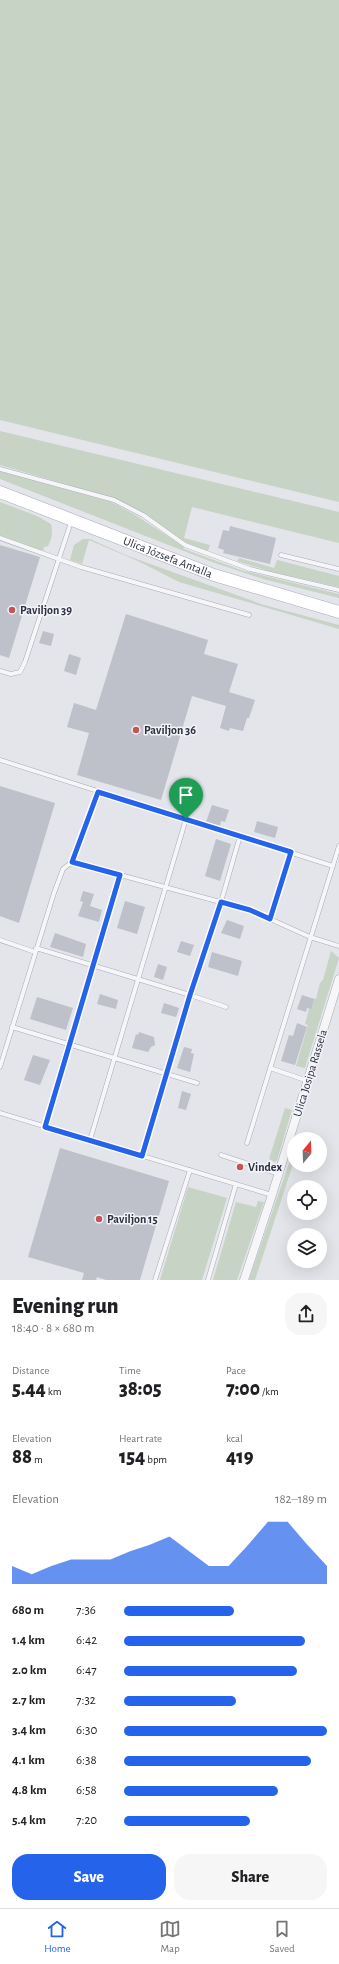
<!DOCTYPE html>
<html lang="en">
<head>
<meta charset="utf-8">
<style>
	body { margin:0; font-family:"Alegreya Sans",sans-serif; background:#f6f6f6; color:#202124; height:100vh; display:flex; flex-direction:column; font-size:15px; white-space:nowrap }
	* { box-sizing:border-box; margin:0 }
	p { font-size:13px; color:#757577 }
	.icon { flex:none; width:22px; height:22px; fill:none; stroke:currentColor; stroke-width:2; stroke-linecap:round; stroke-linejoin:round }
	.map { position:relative; height:1280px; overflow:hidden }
	.drawer { display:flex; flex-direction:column; background:#fff; flex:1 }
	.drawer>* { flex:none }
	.needle { width:26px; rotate:19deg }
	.fabs { position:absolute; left:287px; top:1132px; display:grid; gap:8px }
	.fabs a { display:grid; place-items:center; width:40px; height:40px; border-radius:50%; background:#fff; box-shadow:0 4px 16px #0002; font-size:20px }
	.pin { position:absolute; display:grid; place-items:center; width:34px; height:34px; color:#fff; margin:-41px -17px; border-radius:50% 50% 50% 0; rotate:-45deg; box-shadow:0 0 4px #0007 }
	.pin .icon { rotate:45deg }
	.round { display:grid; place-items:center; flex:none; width:42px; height:42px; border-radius:16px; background:#f6f6f6 }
	.summary { display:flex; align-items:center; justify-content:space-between; height:68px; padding:0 12px }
	h1 { font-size:22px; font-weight:800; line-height:30px }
	.stats { display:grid; grid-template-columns:repeat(3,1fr); gap:6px; height:68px; padding:4px 12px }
	.stats div { display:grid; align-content:center }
	.stats b { font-size:20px; font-weight:800 }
	.stats small { font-size:11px; font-weight:400 }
	.stats p { font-size:11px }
	.chart { height:112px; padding:8px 12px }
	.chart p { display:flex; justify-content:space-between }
	.chart svg { width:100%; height:72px; margin-top:4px; fill:#2563eb; opacity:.7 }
	.cta { display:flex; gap:8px; margin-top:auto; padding:8px 12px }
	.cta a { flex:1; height:46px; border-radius:16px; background:#2563eb; color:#fff; font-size:16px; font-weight:800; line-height:46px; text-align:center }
	.cta a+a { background:#f6f6f6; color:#202124 }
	ul { padding:0 12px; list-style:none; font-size:13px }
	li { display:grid; grid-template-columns:64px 48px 1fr; align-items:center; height:30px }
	li i { height:10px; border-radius:5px; background:#2563eb }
	.tabs { display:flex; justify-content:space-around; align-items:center; height:56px; border-top:1px solid #e0e0e0; background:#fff; font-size:11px; color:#757577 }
	.tabs a { display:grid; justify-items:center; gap:2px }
	.tabs .active { color:#2563eb }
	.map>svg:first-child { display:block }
</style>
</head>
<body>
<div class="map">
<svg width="339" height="1280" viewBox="0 0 339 1280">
	<rect width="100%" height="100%" fill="#e3e5ea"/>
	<path fill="#c6d3c5" d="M0,0H339V502L0,420Z
		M0,431L339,512V543L192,507L184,538L210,545L208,551L192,546L175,536L139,511L113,498L0,465Z
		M0,471L111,502L132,513L183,546L184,549L241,570L339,594V598L263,579L212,562L0,479Z
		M0,502L37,516L51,524C53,532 52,539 48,546L44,547L43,552L0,539Z
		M83,539H90L128,556L264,605L339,625V629L179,582L138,561L89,540L82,564L70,560L74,545Z
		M239,558L274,568L277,560L339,576V587L272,572L237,561Z
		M331,951L339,958L305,1068L296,1066L308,1025L305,1024L312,998L316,999L320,983L323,980Z
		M285,1108L292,1110L277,1160L275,1162L269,1159Z
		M290,1160L294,1161L255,1280H249Z
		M188,1187L227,1198L202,1280H160Z
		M258,1201L264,1202L237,1280H213L236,1202L256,1207Z"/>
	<path fill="#bec0ca" d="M230,526L276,538L270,564L223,553L224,550L218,548L223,530L229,531Z
		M0,545L40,557L9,658L0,655Z
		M126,614L208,640L204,654L238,664L229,692L255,700L249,718H247L243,731L230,728L229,731L220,728L226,706L192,696L161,800L77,775L89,733L67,727L74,703L96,710Z
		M43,631L54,634L51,646L39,643Z
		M69,654L81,658L76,675L64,671Z
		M0,786L55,803L19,923L0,916Z
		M212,805L229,810L225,822L221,821L220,826L206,822Z
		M257,821L278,827L275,838L254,832Z
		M216,839L231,844L220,881L205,876Z
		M83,891L94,894L90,906L102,910L99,922L78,916L83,902L80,901Z
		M125,901L145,907L137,934L117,928Z
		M227,920L244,926L240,939L221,933Z
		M55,933L86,944L83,957L50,947Z
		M181,941L194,945L190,956L177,952Z
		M212,952L242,961L238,976L208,967Z
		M158,964L167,967L163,980L154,977Z
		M100,994L118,1000L116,1009L97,1004Z
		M302,995L314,999L311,1009L307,1008L306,1012L297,1009Z
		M37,997L73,1008L66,1030L30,1019Z
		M164,1003L179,1008L176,1017L161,1013Z
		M297,1023L307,1027L295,1065L281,1061L289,1035L293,1036Z
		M139,1032L154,1037L155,1045L151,1047L148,1052L132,1048L136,1034L138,1035Z
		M184,1047L192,1049L191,1053L194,1054L190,1072L177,1068Z
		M33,1055L50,1060L40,1085L24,1080Z
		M182,1091L191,1094L186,1110L178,1108Z
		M60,1148L169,1181L140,1280H106L97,1277L96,1280H82L84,1273L28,1257Z"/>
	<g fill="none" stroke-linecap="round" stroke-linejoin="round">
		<defs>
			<path id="lane" d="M0,469L114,500L143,515L185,545L250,569L339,590
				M0,538L81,567L249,615
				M281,555L339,569
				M0,671L11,674L20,672L25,662L71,522
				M0,760L333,866
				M72,862L250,910L310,937L339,946
				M270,919L291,852
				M0,940L35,952
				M36,948L190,995L226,1007
				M12,1027L197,1083
				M0,1067L54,893L63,869L72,862L98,791
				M270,1068L308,1081
				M0,1113L272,1195
				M45,1127L120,875
				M90,1140L186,819
				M247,1143L339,846
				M221,1155L279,1174
				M142,1156L190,995L221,902L240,836
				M155,1280L190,1170
				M208,1280L236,1184"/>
			<path id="street" d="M244,1280L272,1195L339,979"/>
			<g id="secondary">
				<path id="s1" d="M0,492L214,575L339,612"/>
			</g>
		</defs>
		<use href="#lane" stroke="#a8abb4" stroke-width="5"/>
		<use href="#street" stroke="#a8abb4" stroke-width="9"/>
		<use href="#secondary" stroke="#a8abb4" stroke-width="13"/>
		<use href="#lane" stroke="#f6f6f9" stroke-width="4"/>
		<use href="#street" stroke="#f6f6f9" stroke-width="8"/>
		<use href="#secondary" stroke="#fff" stroke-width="12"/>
	</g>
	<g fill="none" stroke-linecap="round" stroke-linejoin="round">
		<defs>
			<path id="route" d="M98,792L291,852L270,919L250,910L221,902L190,995L142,1156L45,1127L120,875L72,862Z"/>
		</defs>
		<use href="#route" stroke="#fff" stroke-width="8"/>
		<use href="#route" stroke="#2563eb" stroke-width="5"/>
	</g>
	<g fill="#c35654" stroke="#f3f4f8" stroke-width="1.5">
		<circle cx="12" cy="610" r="4"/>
		<circle cx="136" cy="730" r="4"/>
		<circle cx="240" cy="1167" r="4"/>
		<circle cx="99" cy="1219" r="4"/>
	</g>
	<g text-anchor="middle" stroke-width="3" stroke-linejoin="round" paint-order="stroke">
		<g font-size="12" fill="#2c3041" stroke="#f3f4f8">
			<text dy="4" stroke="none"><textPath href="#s1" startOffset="180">Ulica Józsefa Antalla</textPath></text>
			<text transform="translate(310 1073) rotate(-73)" y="4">Ulica Josipa Rassela</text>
		</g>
		<g font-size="12" font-weight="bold" fill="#2c3041" stroke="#f3f4f8" text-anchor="start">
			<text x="20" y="614">Paviljon 39</text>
			<text x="144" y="734">Paviljon 36</text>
			<text x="248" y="1171">Vindex</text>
			<text x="107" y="1223">Paviljon 15</text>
		</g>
	</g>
</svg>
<div class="fabs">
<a><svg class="needle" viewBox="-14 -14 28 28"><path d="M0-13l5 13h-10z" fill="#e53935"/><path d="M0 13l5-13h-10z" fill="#757577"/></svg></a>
<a><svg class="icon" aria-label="locate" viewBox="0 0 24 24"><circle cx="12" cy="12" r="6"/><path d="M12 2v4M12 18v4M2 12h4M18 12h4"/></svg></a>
<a><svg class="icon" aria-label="layers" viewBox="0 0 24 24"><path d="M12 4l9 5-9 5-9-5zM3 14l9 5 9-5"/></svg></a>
</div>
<div class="pin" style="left:186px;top:819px;background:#1e9e55"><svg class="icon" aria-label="arrive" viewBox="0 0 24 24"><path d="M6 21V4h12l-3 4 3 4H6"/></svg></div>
</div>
<section class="drawer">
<div class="summary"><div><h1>Evening run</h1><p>18:40 · 8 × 680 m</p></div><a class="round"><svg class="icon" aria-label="share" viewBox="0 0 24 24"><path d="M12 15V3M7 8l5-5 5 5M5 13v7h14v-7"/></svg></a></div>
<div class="stats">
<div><p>Distance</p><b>5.44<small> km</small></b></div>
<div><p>Time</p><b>38:05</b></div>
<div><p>Pace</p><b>7:00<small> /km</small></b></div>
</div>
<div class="stats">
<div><p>Elevation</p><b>88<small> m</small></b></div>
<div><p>Heart rate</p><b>154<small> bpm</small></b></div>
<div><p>kcal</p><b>419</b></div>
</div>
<div class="chart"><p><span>Elevation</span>182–189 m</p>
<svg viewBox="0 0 160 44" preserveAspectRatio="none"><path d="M0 44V33L10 38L20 33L30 29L40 29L50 29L60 24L70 20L80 15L90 24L100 33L110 33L120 20L130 6L140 6L150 20L160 33V44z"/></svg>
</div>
<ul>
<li><b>680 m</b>7:36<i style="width:54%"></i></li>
<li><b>1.4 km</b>6:42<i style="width:89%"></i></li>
<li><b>2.0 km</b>6:47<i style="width:85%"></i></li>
<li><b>2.7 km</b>7:32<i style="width:55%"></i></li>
<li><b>3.4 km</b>6:30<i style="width:100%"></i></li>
<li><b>4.1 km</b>6:38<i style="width:92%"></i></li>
<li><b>4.8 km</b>6:58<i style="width:76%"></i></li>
<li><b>5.4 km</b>7:20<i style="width:62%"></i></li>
</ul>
<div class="cta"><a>Save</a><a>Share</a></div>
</section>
<nav class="tabs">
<a class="active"><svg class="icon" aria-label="home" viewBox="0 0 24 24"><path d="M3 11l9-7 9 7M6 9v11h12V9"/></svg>Home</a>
<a><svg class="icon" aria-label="map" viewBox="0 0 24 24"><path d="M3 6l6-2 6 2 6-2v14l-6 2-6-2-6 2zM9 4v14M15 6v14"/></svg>Map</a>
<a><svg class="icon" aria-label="saved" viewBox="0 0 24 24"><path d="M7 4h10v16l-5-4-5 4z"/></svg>Saved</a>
</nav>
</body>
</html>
